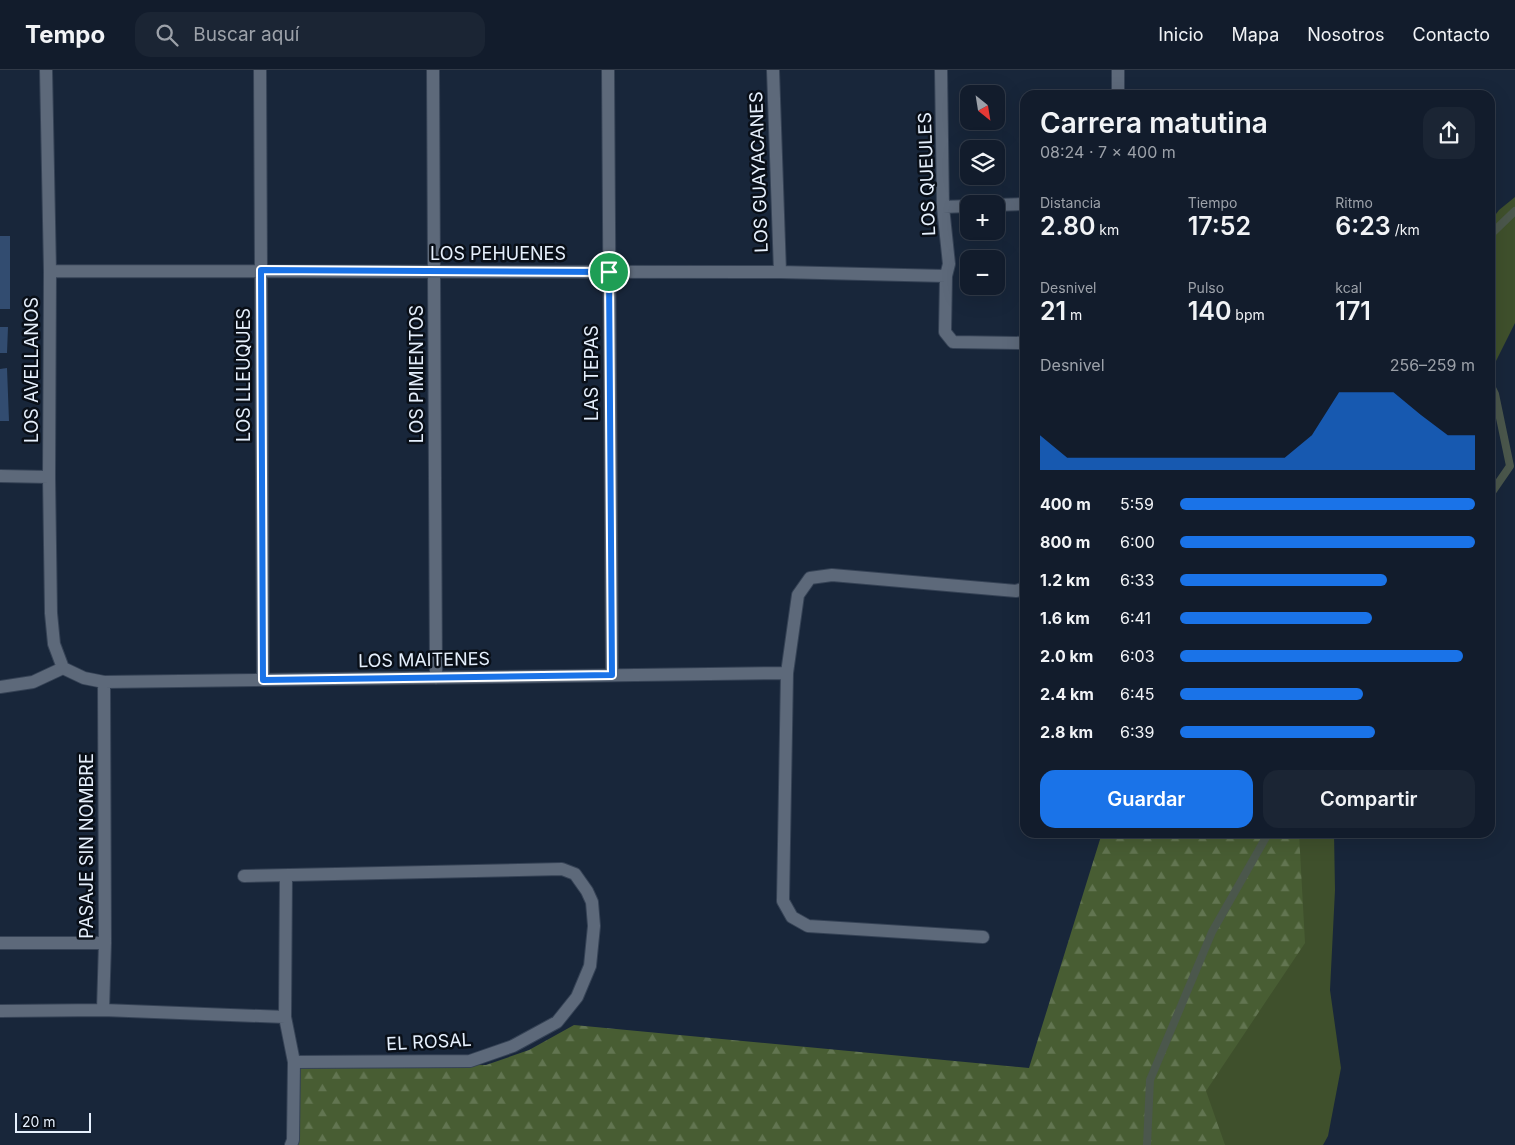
<!DOCTYPE html>
<html lang="es">
<head>
<meta charset="utf-8">
<style>
	body { margin:0; font-family:Inter,sans-serif; background:#1b2534; color:#f1f3f6; height:100vh; display:flex; flex-direction:column; font-size:19px; white-space:nowrap }
	* { box-sizing:border-box; margin:0 }
	p { font-size:16px; color:#9ca1a9 }
	.icon { flex:none; width:28px; height:28px; fill:none; stroke:currentColor; stroke-width:2; stroke-linecap:round; stroke-linejoin:round }
	.map { position:relative; flex:1; overflow:hidden }
	.panel { position:absolute; left:1020px; top:20px; width:475px; height:748px; display:flex; flex-direction:column; background:#121c2c; border-radius:15px; box-shadow:0 5px 20px #0002,0 0 0 1px #313a48 }
	.panel>* { flex:none }
	.needle { width:32px; rotate:150deg }
	.controls { position:absolute; left:960px; top:15px; display:grid; gap:10px }
	.controls a { display:grid; place-items:center; width:45px; height:45px; border-radius:10px; background:#121c2c; box-shadow:0 5px 20px #0002,0 0 0 1px #313a48; font-size:25px }
	.scale { position:absolute; left:15px; bottom:12px; width:76px; box-sizing:border-box; padding-left:5px; border:2px solid #e6f0fd; border-top:0; font-size:14px; line-height:18px; white-space:nowrap; color:#e6f0fd; -webkit-text-stroke:4px #090f18; paint-order:stroke }
	.pin { position:absolute; display:grid; place-items:center; width:42px; height:42px; color:#fff; margin:-21px; border:2px solid #fff; border-radius:50%; box-shadow:0 1px 5px #0007 }
	.round { display:grid; place-items:center; flex:none; width:52px; height:52px; border-radius:15px; background:#1b2534 }
	.headline { display:flex; align-items:center; justify-content:space-between; height:85px; padding:0 20px }
	h1 { font-size:28px; font-weight:600; line-height:38px }
	.stats { display:grid; grid-template-columns:repeat(3,1fr); gap:8px; height:85px; padding:5px 20px }
	.stats div { display:grid; align-content:center }
	.stats b { font-size:25px; font-weight:600 }
	.stats small { font-size:14px; font-weight:400 }
	.stats p { font-size:14px }
	.chart { height:140px; padding:10px 20px }
	.chart p { display:flex; justify-content:space-between }
	.chart svg { width:100%; height:90px; margin-top:5px; fill:#1a73e8; opacity:.7 }
	.button { display:flex; gap:10px; margin-top:auto; padding:10px 20px }
	.button a { flex:1; height:58px; border-radius:15px; background:#1a73e8; color:#fff; font-size:20px; font-weight:600; line-height:58px; text-align:center }
	.button a+a { background:#1b2534; color:#f1f3f6 }
	ul { padding:0 20px; list-style:none; font-size:16px }
	li { display:grid; grid-template-columns:80px 60px 1fr; align-items:center; height:38px }
	li i { height:12px; border-radius:6px; background:#1a73e8 }
	header { display:flex; align-items:center; gap:30px; box-sizing:border-box; height:70px; padding:0 25px; background:#121c2c; border-bottom:1px solid #313a48 }
	header strong { font-size:24px }
	nav { display:flex; gap:28px; margin-inline-start:auto; font-size:18px }
	.search { width:350px; height:45px; background:#1b2534; display:flex; align-items:center; gap:12px; box-sizing:border-box; padding:0 18px; border-radius:15px; color:#9ca1a9; font-size:19px }
	.map>svg:first-child { display:block }
</style>
</head>
<body>
<header>
<strong>Tempo</strong>
<div class="search"><svg class="icon" aria-label="search" viewBox="0 0 24 24"><circle cx="10" cy="10" r="6"/><path d="M15 15l6 6"/></svg>Buscar aquí</div>
<nav><a>Inicio</a><a>Mapa</a><a>Nosotros</a><a>Contacto</a></nav>
</header>
<div class="map">
<svg width="1515" height="1075" viewBox="0 0 1515 1075">
	<defs>
		<pattern id="forest-firs" width="22" height="20" patternUnits="userSpaceOnUse" patternTransform="scale(1.25)"><rect width="22" height="20" fill="#485d33"/><path d="M5 1l3.5 6h-7zM16 11l3.5 6h-7z" fill="#627551"/></pattern>
	</defs>
	<rect width="100%" height="100%" fill="#18263a"/>
	<path fill="#3f502c" d="M1515,127V253L1490,303V152L1499,140Z
		M1275,763H1334L1335,820L1330,920L1341,998L1328,1066L1323,1075H1141Z"/>
	<path fill="url(#forest-firs)" d="M1102,763H1299L1305,873L1206,1021L1225,1075H291L294,992L486,995L529,980L574,955L1029,998Z"/>
	<g fill="none" stroke-linecap="round" stroke-linejoin="round">
		<path stroke="#4b574c" stroke-width="8" d="M1490,165L1515,141
			M1490,314L1495,324L1510,396L1490,425
			M1147,1075L1150,1010L1212,862L1269,762"/>
	</g>
	<path fill="#324c70" d="M0,166H10V239H0Z
		M0,257H8L7,283H0Z
		M7,298L9,351H0V299Z"/>
	<g fill="none" stroke-linecap="round" stroke-linejoin="round">
		<defs>
			<path id="street" d="M46,0L50,201L49,407L51,543L54,574L63,598
				M260,0L263,610
				M433,0L436,608
				M608,0L612,605
				M773,0L780,202
				M941,0L943,137L949,194L946,206L945,262L953,272L1025,273
				M1118,0V25
				M996,135L1025,134
				M943,137L969,136
				M50,201L780,202L946,206
				M0,406L49,407
				M63,598L84,608L104,612L787,603
				M0,617L33,612L63,598
				M244,806L562,799L575,804L587,821L592,832L594,856L590,896L577,927L557,952L513,976L470,991L294,992
				M286,806L285,947L294,992L293,1070L291,1075
				M983,867L808,856L792,847L783,831L787,603L798,525L810,508L832,505L1016,521L1025,518
				M0,873H105
				M103,940L105,873L104,612
				M0,941L103,940L285,947"/>
		</defs>
		<use href="#street" stroke="#354255" stroke-width="14"/>
		<use href="#street" stroke="#5d697a" stroke-width="12"/>
	</g>
	<g fill="none" stroke-linecap="round" stroke-linejoin="round">
		<defs>
			<path id="route" d="M261,200L609,202L612,605L263,610Z"/>
		</defs>
		<use href="#route" stroke="#fff" stroke-width="10"/>
		<use href="#route" stroke="#1a73e8" stroke-width="6"/>
	</g>
	<g text-anchor="middle" stroke-width="5" stroke-linejoin="round" paint-order="stroke">
		<g font-size="18" fill="#e6f0fd" stroke="#090f18">
			<text transform="translate(759 102) rotate(-92)" y="6">LOS GUAYACANES</text>
			<text transform="translate(927 104) rotate(-92)" y="6">LOS QUEULES</text>
			<text x="498" y="190">LOS PEHUENES</text>
			<text transform="translate(32 300) rotate(-90)" y="6">LOS AVELLANOS</text>
			<text transform="translate(592 303) rotate(-90)" y="6">LAS TEPAS</text>
			<text transform="translate(417 304) rotate(-90)" y="6">LOS PIMIENTOS</text>
			<text transform="translate(244 305) rotate(-90)" y="6">LOS LLEUQUES</text>
			<text transform="translate(424 590) rotate(-1)" y="6">LOS MAITENES</text>
			<text transform="translate(87 776) rotate(-90)" y="6">PASAJE SIN NOMBRE</text>
			<text transform="translate(429 972) rotate(-3)" y="6">EL ROSAL</text>
		</g>
	</g>
</svg>
<div class="controls">
<a><svg class="needle" viewBox="-14 -14 28 28"><path d="M0-13l5 13h-10z" fill="#e53935"/><path d="M0 13l5-13h-10z" fill="#9ca1a9"/></svg></a>
<a><svg class="icon" aria-label="layers" viewBox="0 0 24 24"><path d="M12 4l9 5-9 5-9-5zM3 14l9 5 9-5"/></svg></a>
<a>+</a>
<a>−</a>
</div>
<div class="scale">20 m</div>
<div class="pin" style="left:609px;top:202px;background:#1e9e55"><svg class="icon" aria-label="arrive" viewBox="0 0 24 24"><path d="M6 21V4h12l-3 4 3 4H6"/></svg></div>
<section class="panel">
<div class="headline"><div><h1>Carrera matutina</h1><p>08:24 · 7 × 400 m</p></div><a class="round"><svg class="icon" aria-label="share" viewBox="0 0 24 24"><path d="M12 15V3M7 8l5-5 5 5M5 13v7h14v-7"/></svg></a></div>
<div class="stats">
<div><p>Distancia</p><b>2.80<small> km</small></b></div>
<div><p>Tiempo</p><b>17:52</b></div>
<div><p>Ritmo</p><b>6:23<small> /km</small></b></div>
</div>
<div class="stats">
<div><p>Desnivel</p><b>21<small> m</small></b></div>
<div><p>Pulso</p><b>140<small> bpm</small></b></div>
<div><p>kcal</p><b>171</b></div>
</div>
<div class="chart"><p><span>Desnivel</span>256–259 m</p>
<svg viewBox="0 0 160 44" preserveAspectRatio="none"><path d="M0 44V27L10 38L20 38L30 38L40 38L50 38L60 38L70 38L80 38L90 38L100 27L110 6L120 6L130 6L140 17L150 27L160 27V44z"/></svg>
</div>
<ul>
<li><b>400 m</b>5:59<i style="width:100%"></i></li>
<li><b>800 m</b>6:00<i style="width:100%"></i></li>
<li><b>1.2 km</b>6:33<i style="width:70%"></i></li>
<li><b>1.6 km</b>6:41<i style="width:65%"></i></li>
<li><b>2.0 km</b>6:03<i style="width:96%"></i></li>
<li><b>2.4 km</b>6:45<i style="width:62%"></i></li>
<li><b>2.8 km</b>6:39<i style="width:66%"></i></li>
</ul>
<div class="button"><a>Guardar</a><a>Compartir</a></div>
</section>
</div>
</body>
</html>
